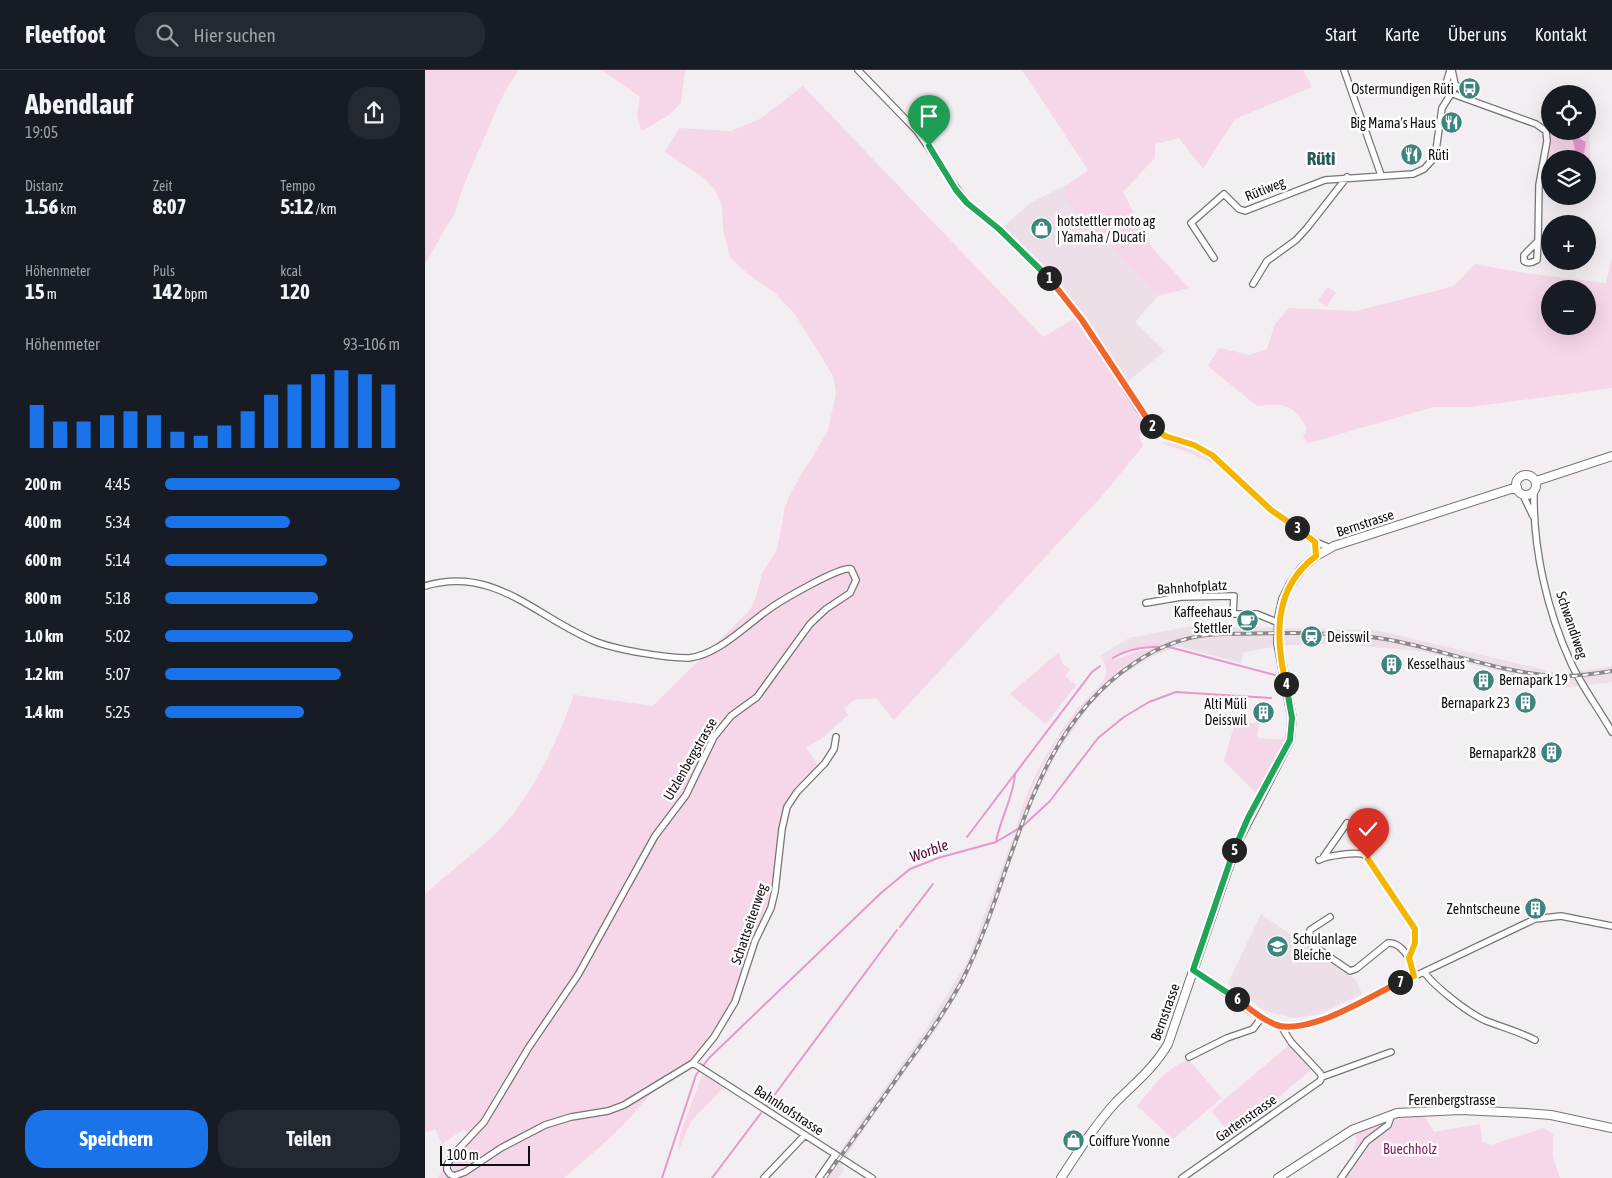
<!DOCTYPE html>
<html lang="de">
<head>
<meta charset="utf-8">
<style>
	body { margin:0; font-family:"Asap Condensed",sans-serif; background:#242831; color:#f1f3f6; height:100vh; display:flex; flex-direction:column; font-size:19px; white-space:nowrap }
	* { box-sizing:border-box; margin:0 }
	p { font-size:16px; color:#9ea1a6 }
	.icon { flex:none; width:28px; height:28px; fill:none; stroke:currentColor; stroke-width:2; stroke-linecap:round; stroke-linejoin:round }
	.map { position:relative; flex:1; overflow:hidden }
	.panel { display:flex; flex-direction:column; background:#171b24; width:425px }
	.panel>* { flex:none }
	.fabs { position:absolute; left:1116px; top:15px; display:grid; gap:10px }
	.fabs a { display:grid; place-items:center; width:55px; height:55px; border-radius:50%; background:#171b24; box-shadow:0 5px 20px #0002; font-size:25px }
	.scale { position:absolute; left:15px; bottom:12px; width:90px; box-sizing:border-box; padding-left:5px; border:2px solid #110f10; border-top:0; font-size:14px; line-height:18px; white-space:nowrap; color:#110f10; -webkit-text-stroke:4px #fffcfe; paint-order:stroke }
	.pin { position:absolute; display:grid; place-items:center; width:42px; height:42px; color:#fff; margin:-51px -21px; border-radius:50% 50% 50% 0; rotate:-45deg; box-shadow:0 0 5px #0007 }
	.pin .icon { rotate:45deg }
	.km { position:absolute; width:25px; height:25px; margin:-12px; border-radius:50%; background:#222; color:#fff; font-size:14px; line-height:25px; text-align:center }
	.round { display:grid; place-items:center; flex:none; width:52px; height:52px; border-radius:20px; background:#242831 }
	.head { display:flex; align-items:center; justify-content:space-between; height:85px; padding:0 25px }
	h1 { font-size:28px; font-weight:700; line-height:38px }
	.metrics { display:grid; grid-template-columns:repeat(3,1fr); gap:8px; height:85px; padding:5px 25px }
	.metrics div { display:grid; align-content:center }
	.metrics b { font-size:21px; font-weight:700 }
	.metrics small { font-size:14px; font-weight:400 }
	.metrics p { font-size:14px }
	.chart { height:140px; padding:10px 25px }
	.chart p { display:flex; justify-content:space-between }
	.chart svg { width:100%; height:90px; margin-top:5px; stroke:#1a73e8; stroke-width:6 }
	.button { display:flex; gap:10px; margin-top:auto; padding:10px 25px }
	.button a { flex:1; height:58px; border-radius:20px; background:#1a73e8; color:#fff; font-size:20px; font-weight:700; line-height:58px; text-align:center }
	.button a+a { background:#242831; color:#f1f3f6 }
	ul { padding:0 25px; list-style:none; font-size:16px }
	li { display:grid; grid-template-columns:80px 60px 1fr; align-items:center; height:38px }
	li i { height:12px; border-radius:6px; background:#1a73e8 }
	header { display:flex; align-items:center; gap:30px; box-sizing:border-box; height:70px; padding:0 25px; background:#171b24; border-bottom:1px solid #363941 }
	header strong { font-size:24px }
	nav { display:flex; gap:28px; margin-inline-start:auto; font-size:18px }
	.search { width:350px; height:45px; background:#242831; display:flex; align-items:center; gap:12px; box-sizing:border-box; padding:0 18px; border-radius:20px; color:#9ea1a6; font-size:19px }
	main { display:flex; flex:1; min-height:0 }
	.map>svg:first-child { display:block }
</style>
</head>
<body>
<header>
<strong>Fleetfoot</strong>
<div class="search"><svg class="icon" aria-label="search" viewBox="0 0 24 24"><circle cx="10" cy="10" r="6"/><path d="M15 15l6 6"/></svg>Hier suchen</div>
<nav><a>Start</a><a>Karte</a><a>Über uns</a><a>Kontakt</a></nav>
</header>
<main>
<section class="panel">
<div class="head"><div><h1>Abendlauf</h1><p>19:05</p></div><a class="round"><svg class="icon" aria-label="share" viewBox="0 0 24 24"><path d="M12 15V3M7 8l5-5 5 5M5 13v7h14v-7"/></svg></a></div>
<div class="metrics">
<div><p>Distanz</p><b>1.56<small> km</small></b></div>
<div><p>Zeit</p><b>8:07</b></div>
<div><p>Tempo</p><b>5:12<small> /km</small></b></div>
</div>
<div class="metrics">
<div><p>Höhenmeter</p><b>15<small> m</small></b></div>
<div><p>Puls</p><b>142<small> bpm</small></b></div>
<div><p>kcal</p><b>120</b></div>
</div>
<div class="chart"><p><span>Höhenmeter</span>93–106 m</p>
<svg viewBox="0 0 160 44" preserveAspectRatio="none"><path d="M5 44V23M15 44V31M25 44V31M35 44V28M45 44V26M55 44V28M65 44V36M75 44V38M85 44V33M95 44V26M105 44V18M115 44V13M125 44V8M135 44V6M145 44V8M155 44V13"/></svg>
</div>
<ul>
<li><b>200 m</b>4:45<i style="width:100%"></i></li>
<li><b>400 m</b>5:34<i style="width:53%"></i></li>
<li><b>600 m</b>5:14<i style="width:69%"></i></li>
<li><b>800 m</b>5:18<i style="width:65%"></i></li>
<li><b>1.0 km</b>5:02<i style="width:80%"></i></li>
<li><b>1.2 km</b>5:07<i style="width:75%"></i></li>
<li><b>1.4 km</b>5:25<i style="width:59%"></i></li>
</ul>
<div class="button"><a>Speichern</a><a>Teilen</a></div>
</section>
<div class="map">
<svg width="1187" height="1108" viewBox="0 0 1187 1108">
	<rect width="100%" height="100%" fill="#f3eef1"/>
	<path fill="#ecdfe7" d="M642,115L640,128L733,226L710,252L740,281L701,313L680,278L628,208L577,158L605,133Z
		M767,556L951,560L1128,602H1147L1187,596V612L1138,618L996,581L913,574L860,575L819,582L816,593L753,576L728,586L689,610L665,635L631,685L606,734L563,856L542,906L514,956L453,1038L421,1087L417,1096L419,1100L413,1108H396L499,962L542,892L601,732L632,673L651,644L679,613L709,589L737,573L725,570L694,581L679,592L675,586L704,568Z
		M836,844L931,910L937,924L895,944L869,948L840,941L803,913Z"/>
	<path fill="#f6d6e9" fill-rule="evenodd" d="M0,0H93L76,29L38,117L30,142L0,194Z
		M177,0H260L256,33L244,45L216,61L212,45L215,27Z
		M597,0H878L887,17L810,49L778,99L754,68L730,74V88L698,122L728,179L764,218L733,226L639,128L642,115L663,100Z
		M378,16L618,267L650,248L724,357L714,366L718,376L676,427L469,650L451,628L429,630L419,639L423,645L396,669L381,677L395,699L362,737L350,821L334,861L310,932L272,988L269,999C242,997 214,1040 196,1057C178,1075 158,1091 139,1108H13L22,1089L43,1066L39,1059L17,1074L10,1059L0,1063V824C22,804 45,787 67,767C107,729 130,676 149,625L228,636L325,540L330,530L337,504L352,480L360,437L366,422L403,361L411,323L408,306L370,244L349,222L323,204L305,187L298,159L297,135L290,120L279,108L240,82L254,58L306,61L335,49Z
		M1164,58L1167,120H1163L1162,89H1125V115L1117,113L1125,63L1162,61Z
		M1187,187V318L1045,337H1009L884,373L878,368L882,358C868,333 859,333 832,336L783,296L794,278L825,285L842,279L850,254L864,238L931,241L1029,216L1050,194L1094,202L1181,213ZM1125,219H1162V256H1125Z
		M902,217L911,222L902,237L893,231Z
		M735,372C756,370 783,383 797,398L770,385Z
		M725,570L738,573C725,581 704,573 688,588L689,590L710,582L727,579C659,616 615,687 591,759C601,716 624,677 650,642C659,630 674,620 680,607C682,602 681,597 679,592L694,581Z
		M634,582L637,593L645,599L640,606L651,615L621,654L585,624Z
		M834,652L832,668L861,670L831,723L799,691L809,656Z
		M864,975L886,1000L837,1041L833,1037L803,1061L786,1041Z
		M763,989L797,1028L748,1069L712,1036C730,1015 737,1002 763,989Z
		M278,1003L299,1017L266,1051L253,1082L255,1064Z
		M999,1045L1009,1062L1055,1054L1057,1072L1066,1075L1119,1058L1128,1064V1087L1135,1108H921L952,1066L965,1058L972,1047Z
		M963,1049V1051L928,1081L932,1069L929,1064Z"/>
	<path fill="#e897ca" d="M1153,68L1161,72L1158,89H1148L1150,81L1148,70Z"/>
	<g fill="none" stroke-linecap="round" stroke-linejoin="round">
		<path stroke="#e897ca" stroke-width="2" d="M688,588C704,578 725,576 744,577L850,605
			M542,767L667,602L675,596
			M571,772C575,749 588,728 590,705
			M475,857L508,814
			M342,1035L472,860
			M237,1108L271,1005L284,988L456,823L485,799L513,788L571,772L598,756L625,731L673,668L699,647L724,632L751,622L846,628
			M287,1108L336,1043"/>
		<defs>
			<path id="street" d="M433,0L492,61L542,133L574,159L626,210L657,250L715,340L731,359L740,366L769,375L787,385L847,440L888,469L891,473V486
				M919,0L956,105
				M1025,0L1021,14L1028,24L1111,54L1121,61L1122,71L1114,115L1113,171L1099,185V191C1103,194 1107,193 1112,190L1113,171
				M1027,0L1030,14L1047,30
				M789,188L766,153L799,124L814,139L820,141L900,110L988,104L999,99L1010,87L1017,38L1031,16
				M828,214L842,191L871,170L882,158L922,107
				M1109,422C1108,479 1122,541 1146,593C1157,617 1174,639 1187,662
				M1098,425L1108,446
				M891,472L905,478
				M0,516C69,495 111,547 169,571C191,580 241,588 264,588C294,584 320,556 343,540C355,531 415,496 426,499L431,510L425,523L401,539L385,554L332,627L306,646L289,667L261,725L230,766L153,905L104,977L59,1052L28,1085L22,1095V1100L25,1104
				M721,533L756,527L809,526L808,544H832L854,553
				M899,786L922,753
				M894,790C901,786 933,781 940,785L990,859V873L984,888L989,906
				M905,847L885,860L883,872L925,901L931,899L963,873C972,872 979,880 984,888
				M768,900C791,913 834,953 857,956C872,957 888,953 902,948L1110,849L1136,846L1187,856
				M999,902C1010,917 1042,942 1059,950C1076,957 1093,961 1110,970
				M764,987L802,968L828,959L837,947
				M268,993L447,1108
				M897,1007L966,982
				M25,1104L29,1106L40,1102L76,1078L120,1055L146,1047L183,1041L199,1035L268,993L289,967L310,932L330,871L346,838L350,821L357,759L362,737L372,722L400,693L409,679L411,667
				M339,1108L379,1066
				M394,1108L410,1085
				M757,1108L895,1011L897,1007L895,1003L866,972L856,956
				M916,1108L942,1071L963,1055L967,1044"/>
			<path id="secondary" d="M1091 415a10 10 0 1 1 20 0a10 10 0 1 1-20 0Z
				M1111,411L1187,386
				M636,1108C653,1082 670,1055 691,1032C710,1013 729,998 743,974L812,773L865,670L867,648L853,573L854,547L858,529L865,515L877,498L891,486L909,476L1092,417
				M853,1108L927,1060L972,1043L1035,1040L1100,1043L1126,1045L1187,1058"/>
		</defs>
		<use href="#street" stroke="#787376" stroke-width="8"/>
		<use href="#secondary" stroke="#787376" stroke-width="10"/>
		<use href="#street" stroke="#fff" stroke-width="5.5"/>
		<use href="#secondary" stroke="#fff" stroke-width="8"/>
		<defs>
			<path id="rail" d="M400,1108C426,1072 452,1037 477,1001C499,971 521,941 538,909C591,803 601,666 708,594C735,575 767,564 800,564C851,563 910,561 960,569C1017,579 1074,603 1132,606C1151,607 1169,604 1187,601"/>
		</defs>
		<use href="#rail" stroke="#8d898b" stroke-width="4"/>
		<use href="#rail" stroke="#fffcfe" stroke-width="2" stroke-dasharray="5.5" stroke-linecap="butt"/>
	</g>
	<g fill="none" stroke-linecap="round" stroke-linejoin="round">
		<defs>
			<path id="split-1" d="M504,76L531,120L542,133L574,159L624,208"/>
			<path id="split-2" d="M624,208L657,250L727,356"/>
			<path id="split-3" d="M727,356L740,366L769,375L787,385L846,440L872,458"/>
			<path id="split-4" d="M861,614C850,567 848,518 891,486L890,472L872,458"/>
			<path id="split-5" d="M809,780L823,748L865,670L867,648L861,614"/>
			<path id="split-6" d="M809,780L768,900L812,929"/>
			<path id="split-7" d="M812,929C825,939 840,952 855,956C890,962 944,927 975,912"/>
			<path id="split-8" d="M943,789L990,859V873L984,888L989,906L975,912"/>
		</defs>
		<use href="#split-1" stroke="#fff" stroke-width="10"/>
		<use href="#split-2" stroke="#fff" stroke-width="10"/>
		<use href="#split-3" stroke="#fff" stroke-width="10"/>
		<use href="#split-4" stroke="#fff" stroke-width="10"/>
		<use href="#split-5" stroke="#fff" stroke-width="10"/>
		<use href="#split-6" stroke="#fff" stroke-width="10"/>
		<use href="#split-7" stroke="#fff" stroke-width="10"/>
		<use href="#split-8" stroke="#fff" stroke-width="10"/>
		<use href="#split-1" stroke="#22a559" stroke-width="6"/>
		<use href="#split-2" stroke="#f0652b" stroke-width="6"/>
		<use href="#split-3" stroke="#f5b400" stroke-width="6"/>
		<use href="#split-4" stroke="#f5b400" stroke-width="6"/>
		<use href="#split-5" stroke="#22a559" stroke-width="6"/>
		<use href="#split-6" stroke="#22a559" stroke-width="6"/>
		<use href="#split-7" stroke="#f0652b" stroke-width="6"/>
		<use href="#split-8" stroke="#f5b400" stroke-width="6"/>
	</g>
	<defs>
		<symbol id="bus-disc" viewBox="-11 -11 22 22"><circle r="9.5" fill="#3d847c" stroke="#fffcfe"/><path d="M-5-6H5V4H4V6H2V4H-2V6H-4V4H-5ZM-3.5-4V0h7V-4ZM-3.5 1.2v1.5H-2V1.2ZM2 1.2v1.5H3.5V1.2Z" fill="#fff"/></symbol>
		<symbol id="restaurant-disc" viewBox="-11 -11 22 22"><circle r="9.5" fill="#3d847c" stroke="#fffcfe"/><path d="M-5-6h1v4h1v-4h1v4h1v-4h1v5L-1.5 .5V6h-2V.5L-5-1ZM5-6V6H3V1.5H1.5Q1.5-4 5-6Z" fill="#fff"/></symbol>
		<symbol id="shop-disc" viewBox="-11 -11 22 22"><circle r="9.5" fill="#3d847c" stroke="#fffcfe"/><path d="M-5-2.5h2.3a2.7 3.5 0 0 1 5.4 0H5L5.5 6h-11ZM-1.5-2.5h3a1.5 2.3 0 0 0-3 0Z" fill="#fff"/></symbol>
		<symbol id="cafe-disc" viewBox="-11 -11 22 22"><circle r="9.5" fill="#3d847c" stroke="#fffcfe"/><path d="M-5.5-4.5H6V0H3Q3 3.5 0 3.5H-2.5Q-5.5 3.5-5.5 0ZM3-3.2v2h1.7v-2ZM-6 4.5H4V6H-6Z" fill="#fff"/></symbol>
		<symbol id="station-disc" viewBox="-11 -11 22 22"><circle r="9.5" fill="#3d847c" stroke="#fffcfe"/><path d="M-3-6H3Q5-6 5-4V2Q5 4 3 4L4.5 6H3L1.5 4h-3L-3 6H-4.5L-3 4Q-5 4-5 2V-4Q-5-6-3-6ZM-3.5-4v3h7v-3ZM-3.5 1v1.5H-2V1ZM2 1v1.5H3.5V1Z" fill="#fff"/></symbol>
		<symbol id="building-disc" viewBox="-11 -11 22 22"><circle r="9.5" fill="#3d847c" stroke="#fffcfe"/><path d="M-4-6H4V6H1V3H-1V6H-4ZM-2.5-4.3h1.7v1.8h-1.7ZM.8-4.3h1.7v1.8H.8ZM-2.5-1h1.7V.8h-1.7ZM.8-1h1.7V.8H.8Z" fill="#fff"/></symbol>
		<symbol id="school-disc" viewBox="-11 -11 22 22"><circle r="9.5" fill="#3d847c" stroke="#fffcfe"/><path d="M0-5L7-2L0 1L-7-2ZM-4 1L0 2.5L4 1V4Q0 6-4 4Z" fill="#fff"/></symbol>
	</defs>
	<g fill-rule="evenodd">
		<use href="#bus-disc" x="1032" y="6" width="25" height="25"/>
		<use href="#restaurant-disc" x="1014" y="40" width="25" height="25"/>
		<use href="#restaurant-disc" x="974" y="72" width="25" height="25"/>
		<use href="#shop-disc" x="604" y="146" width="25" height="25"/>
		<use href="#cafe-disc" x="810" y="538" width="25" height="25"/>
		<use href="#station-disc" x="874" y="554" width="25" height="25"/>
		<use href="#building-disc" x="954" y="582" width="25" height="25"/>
		<use href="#building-disc" x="1046" y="598" width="25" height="25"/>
		<use href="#building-disc" x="1088" y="620" width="25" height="25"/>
		<use href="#building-disc" x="826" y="630" width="25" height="25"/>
		<use href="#building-disc" x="1114" y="670" width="25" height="25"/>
		<use href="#building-disc" x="1098" y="826" width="25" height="25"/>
		<use href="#school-disc" x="840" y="864" width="25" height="25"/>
		<use href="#shop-disc" x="636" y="1058" width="25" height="25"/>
	</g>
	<g text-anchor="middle" stroke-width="5" stroke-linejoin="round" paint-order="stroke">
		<g font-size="14" fill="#110f10" stroke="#fffcfe" text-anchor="end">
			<text x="1029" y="24">Ostermundigen Rüti</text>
			<text x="1011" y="58">Big Mama's Haus</text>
			<text x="1003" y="90" text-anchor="start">Rüti</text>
			<text x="632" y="156" text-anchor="start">hotstettler moto ag<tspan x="632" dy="16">| Yamaha / Ducati</tspan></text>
			<text x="807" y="547">Kaffeehaus<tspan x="807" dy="16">Stettler</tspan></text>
			<text x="902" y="572" text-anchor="start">Deisswil</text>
			<text x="982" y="599" text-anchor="start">Kesselhaus</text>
			<text x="1074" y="615" text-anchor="start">Bernapark 19</text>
			<text x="1085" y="638">Bernapark 23</text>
			<text x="822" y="639">Alti Müli<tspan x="822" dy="16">Deisswil</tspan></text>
			<text x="1111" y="688">Bernapark28</text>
			<text x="1095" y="844">Zehntscheune</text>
			<text x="868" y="874" text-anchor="start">Schulanlage<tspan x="868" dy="16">Bleiche</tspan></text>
			<text x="664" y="1076" text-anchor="start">Coiffure Yvonne</text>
		</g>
		<g font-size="14" fill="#110f10" stroke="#fffcfe">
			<text transform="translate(840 119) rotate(-22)" y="5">Rütiweg</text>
			<text transform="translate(940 453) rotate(-18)" y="5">Bernstrasse</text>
			<text transform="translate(767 517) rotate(-4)" y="5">Bahnhofplatz</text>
			<text transform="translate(1147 555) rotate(71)" y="5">Schwandiweg</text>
			<text transform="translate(265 689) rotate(-60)" y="5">Utzlenbergstrasse</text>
			<text transform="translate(324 854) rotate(-71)" y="5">Schattseitenweg</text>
			<text transform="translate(740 942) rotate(-70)" y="5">Bernstrasse</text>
			<text x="1027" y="1035">Ferenbergstrasse</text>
			<text transform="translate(364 1040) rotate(33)" y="5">Bahnhofstrasse</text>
			<text transform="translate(821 1048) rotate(-35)" y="5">Gartenstrasse</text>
		</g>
		<g font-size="14" fill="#7e2264" stroke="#fffcfe">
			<text x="985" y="1084">Buechholz</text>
		</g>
		<g font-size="15" font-style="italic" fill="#50083d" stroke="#fffcfe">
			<text transform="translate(504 781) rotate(-20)" y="5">Worble</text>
		</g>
		<g font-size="19" font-weight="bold" fill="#235b56" stroke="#fffcfe">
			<text x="896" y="95">Rüti</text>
		</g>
	</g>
</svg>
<div class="fabs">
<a><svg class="icon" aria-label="locate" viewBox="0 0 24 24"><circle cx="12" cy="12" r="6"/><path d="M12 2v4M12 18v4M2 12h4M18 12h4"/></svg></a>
<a><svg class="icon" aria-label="layers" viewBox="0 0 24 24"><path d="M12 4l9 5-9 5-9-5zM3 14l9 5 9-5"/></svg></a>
<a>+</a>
<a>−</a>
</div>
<div class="scale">100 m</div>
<div class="pin" style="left:504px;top:76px;background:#1e9e55"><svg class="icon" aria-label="arrive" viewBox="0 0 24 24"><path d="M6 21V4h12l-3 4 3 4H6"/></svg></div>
<div class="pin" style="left:943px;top:789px;background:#d93025"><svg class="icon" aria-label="check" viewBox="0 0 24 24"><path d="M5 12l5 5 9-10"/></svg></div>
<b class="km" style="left:624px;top:208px">1</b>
<b class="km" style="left:727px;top:356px">2</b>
<b class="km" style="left:872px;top:458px">3</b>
<b class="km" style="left:861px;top:614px">4</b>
<b class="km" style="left:809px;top:780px">5</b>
<b class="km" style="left:812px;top:929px">6</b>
<b class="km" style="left:975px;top:912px">7</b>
</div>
</main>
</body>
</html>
